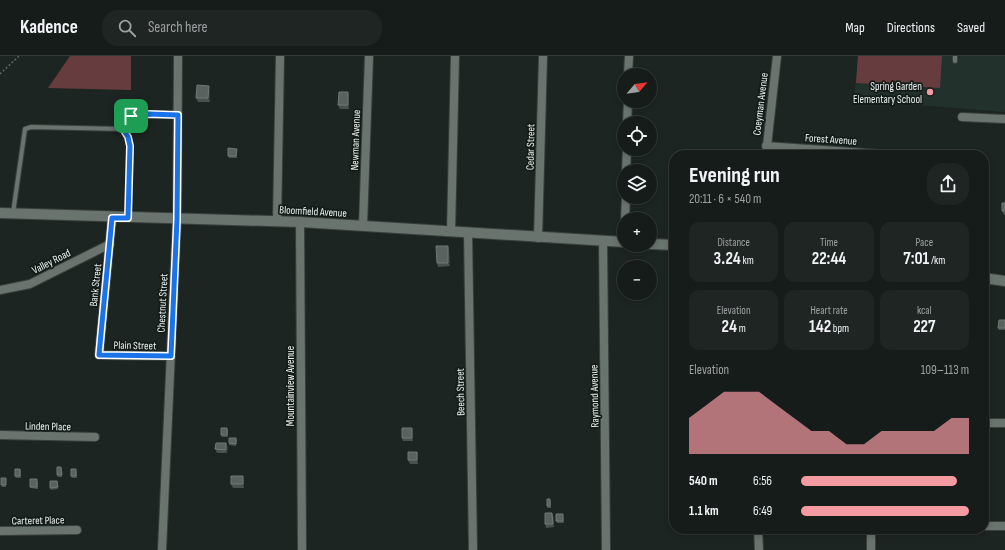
<!DOCTYPE html>
<html lang="en">
<head>
<meta charset="utf-8">
<style>
	body { margin:0; font-family:"Sofia Sans Condensed",sans-serif; background:#1f2523; color:#f1f3f6; height:100vh; display:flex; flex-direction:column; font-size:15px; white-space:nowrap }
	* { box-sizing:border-box; margin:0 }
	p { font-size:13px; color:#9ea1a2 }
	.icon { flex:none; width:22px; height:22px; fill:none; stroke:currentColor; stroke-width:2; stroke-linecap:round; stroke-linejoin:round }
	.map { position:relative; flex:1; overflow:hidden }
	.panel { position:absolute; left:669px; top:94px; width:320px; height:384px; display:flex; flex-direction:column; background:#161c1a; border-radius:16px; box-shadow:0 2px 6px #0003,0 0 0 1px #353a39 }
	.panel>* { flex:none }
	.needle { width:26px; rotate:61deg }
	.tools { position:absolute; left:617px; top:12px; display:grid; gap:8px }
	.tools a { display:grid; place-items:center; width:40px; height:40px; border-radius:50%; background:#161c1a; box-shadow:0 2px 6px #0003,0 0 0 1px #353a39; font-size:20px }
	.pin { position:absolute; display:grid; place-items:center; width:34px; height:34px; color:#fff; margin:-17px; border-radius:8px; box-shadow:0 2px 6px #0006 }
	.round { display:grid; place-items:center; flex:none; width:42px; height:42px; border-radius:16px; background:#1f2523 }
	.summary { display:flex; align-items:center; justify-content:space-between; height:68px; padding:0 20px }
	h1 { font-size:22px; font-weight:700; line-height:30px }
	.figures { display:grid; grid-template-columns:repeat(3,1fr); gap:6px; height:68px; padding:4px 20px }
	.figures div { display:grid; align-content:center; border-radius:10px; background:#1f2523; text-align:center }
	.figures b { font-size:17px; font-weight:700 }
	.figures small { font-size:11px; font-weight:400 }
	.figures p { font-size:11px }
	.chart { height:112px; padding:8px 20px }
	.chart p { display:flex; justify-content:space-between }
	.chart svg { width:100%; height:72px; margin-top:4px; fill:#f49aa1; opacity:.7 }
	ul { padding:0 20px; list-style:none; font-size:13px }
	li { display:grid; grid-template-columns:64px 48px 1fr; align-items:center; height:30px }
	li i { height:10px; border-radius:5px; background:#f49aa1 }
	header { display:flex; align-items:center; gap:24px; box-sizing:border-box; height:56px; padding:0 20px; background:#161c1a; border-bottom:1px solid #353a39 }
	header strong { font-size:19px }
	nav { display:flex; gap:22px; margin-inline-start:auto; font-size:14px }
	.search { width:280px; height:36px; background:#1f2523; display:flex; align-items:center; gap:10px; box-sizing:border-box; padding:0 14px; border-radius:16px; color:#9ea1a2; font-size:15px }
	.map>svg:first-child { display:block }
</style>
</head>
<body>
<header>
<strong>Kadence</strong>
<div class="search"><svg class="icon" aria-label="search" viewBox="0 0 24 24"><circle cx="10" cy="10" r="6"/><path d="M15 15l6 6"/></svg>Search here</div>
<nav><a>Map</a><a>Directions</a><a>Saved</a></nav>
</header>
<div class="map">
<svg width="1005" height="494" viewBox="0 0 1005 494">
	<rect width="100%" height="100%" fill="#1d2522"/>
	<path fill="#22312b" d="M858,0H1005V56L854,44Z"/>
	<path fill="#673c3f" d="M70,0H131V34L48,32Z
		M858,0H942L940,32L856,27Z"/>
	<g fill="none" stroke-linecap="round" stroke-linejoin="round">
		<defs>
			<path id="service" d="M955,5V0
				M123,73L128,81L130,90L128,161
				M13,157L25,73L31,71L123,73L132,60L178,59"/>
			<path id="minor" d="M628,19L629,0
				M962,61L1005,63
				M627,67L628,45
				M766,90L894,99
				M766,99L777,0
				M626,115L627,93
				M112,162L99,299L171,300
				M625,163L626,141
				M277,165L280,0
				M300,166L302,494
				M363,169L369,0
				M451,176L455,0
				M468,177L473,494
				M538,182L543,0
				M603,185L606,494
				M0,234L30,228L110,188
				M984,367H1005
				M0,379L95,381
				M984,470H1005
				M758,473L759,494
				M871,473V494
				M0,475L77,474
				M162,494L177,163L178,0"/>
			<path id="tertiary" d="M0,157L300,166L624,186
				M650,188L674,189
				M984,222L1005,225"/>
		</defs>
		<use href="#service" stroke="#39403d" stroke-width="6"/>
		<use href="#minor" stroke="#39403d" stroke-width="10"/>
		<use href="#tertiary" stroke="#39403d" stroke-width="12"/>
		<path stroke="#5f6663" stroke-width="1.5" stroke-dasharray="2 2" stroke-linecap="butt" d="M0,18L19,0"/>
		<use href="#service" stroke="#6a746f" stroke-width="4"/>
		<use href="#minor" stroke="#6a746f" stroke-width="8"/>
		<use href="#tertiary" stroke="#6a746f" stroke-width="10"/>
	</g>
	<path fill="#48514d" d="M210,34V46H198L196,42Z
		M348,36L349,40V53H340L338,49Z
		M650,70H653L655,74L654,85H650Z
		M237,94V102H229L228,100Z
		M1005,147V159H1004L1002,155Z
		M449,193L450,210L438,211L437,207Z
		M1005,264V274H999L998,272Z
		M227,372L228,374V381H222L221,379Z
		M413,376V385H403L402,382Z
		M236,382L237,384L236,390L229,389V387Z
		M228,391L227,397H217L215,393Z
		M417,396L418,400V408H410L408,404Z
		M20,413L21,415V422H16L15,420Z
		M62,413V421H58L57,419Z
		M77,415V422H72L71,420Z
		M6,424V431H2L1,429Z
		M244,424V432H233L231,428Z
		M38,425V433L30,432V431Z
		M57,425L58,433L51,434L50,432Z
		M551,444V452H547V450Z
		M563,460L564,467H557L556,465Z
		M554,461V471L546,472L545,468Z"/>
	<path fill="#303835" d="M209,30L210,34V46L208,42Z
		M348,36L349,40V53L348,49Z
		M653,70L655,74L654,85L653,81Z
		M448,190L449,193L450,210L448,207Z
		M412,372L413,376V385L412,382Z
		M226,387L228,391L227,397L226,394Z
		M417,396L418,400V408L417,404Z
		M243,420L244,424V432L243,428Z
		M552,457L554,461V471L553,468Z"/>
	<path fill="#5a625f" stroke="#717975" d="M197,29L209,30L208,42H196Z
		M339,36H348V49H338Z
		M650,70H653V81H650Z
		M228,92L237,93L236,100H228Z
		M1002,147H1005V155H1002Z
		M436,190H448V207H437Z
		M999,264H1005V272H998Z
		M221,372H227V379H221Z
		M402,372H412V382H402Z
		M229,382H236V388L229,387Z
		M216,387H226V394L215,393Z
		M408,396H417V404H408Z
		M57,411H61L62,419H57Z
		M15,413H20V420H15Z
		M71,413H76V420H71Z
		M231,420H243V428H231Z
		M1,422H6V429H1Z
		M30,423H37V431H30Z
		M50,425H57L58,431L50,432Z
		M547,443H550V450H547Z
		M545,457H552L553,468H545Z
		M556,458H563V465H556Z"/>
	<g fill="none" stroke-linecap="round" stroke-linejoin="round">
		<defs>
			<path id="route" d="M148,58L178,59L177,163L171,300L99,299L112,162H128L130,90L128,81L123,73L131,60Z"/>
		</defs>
		<use href="#route" stroke="#fff" stroke-width="8"/>
		<use href="#route" stroke="#1a73e8" stroke-width="5"/>
	</g>
	<circle fill="#f49aa1" stroke="#141c19" stroke-width="1.5" cx="930" cy="36" r="4"/>
	<g text-anchor="middle" stroke-width="3.5" stroke-linejoin="round" paint-order="stroke">
		<g font-size="11" fill="#ecf2ef" stroke="#141c19" text-anchor="end">
			<text x="922" y="34">Spring Garden<tspan x="922" dy="13">Elementary School</tspan></text>
		</g>
		<g font-size="11" fill="#ecf2ef" stroke="#141c19">
			<text transform="translate(760 48) rotate(-83)" y="4">Coeyman Avenue</text>
			<text transform="translate(831 83) rotate(4)" y="4">Forest Avenue</text>
			<text transform="translate(355 84) rotate(-88)" y="4">Newman Avenue</text>
			<text transform="translate(530 91) rotate(-89)" y="4">Cedar Street</text>
			<text transform="translate(313 155) rotate(3)" y="4">Bloomfield Avenue</text>
			<text transform="translate(51 205) rotate(-27)" y="4">Valley Road</text>
			<text transform="translate(95 229) rotate(-84)" y="4">Bank Street</text>
			<text transform="translate(162 247) rotate(-87)" y="4">Chestnut Street</text>
			<text transform="translate(135 289) rotate(1)" y="4">Plain Street</text>
			<text transform="translate(290 330) rotate(-90)" y="4">Mountainview Avenue</text>
			<text transform="translate(460 336) rotate(-91)" y="4">Beech Street</text>
			<text transform="translate(594 340) rotate(-91)" y="4">Raymond Avenue</text>
			<text transform="translate(48 370) rotate(1)" y="4">Linden Place</text>
			<text transform="translate(38 464) rotate(-1)" y="4">Carteret Place</text>
		</g>
	</g>
</svg>
<div class="tools">
<a><svg class="needle" viewBox="-14 -14 28 28"><path d="M0-13l5 13h-10z" fill="#e53935"/><path d="M0 13l5-13h-10z" fill="#9ea1a2"/></svg></a>
<a><svg class="icon" aria-label="locate" viewBox="0 0 24 24"><circle cx="12" cy="12" r="6"/><path d="M12 2v4M12 18v4M2 12h4M18 12h4"/></svg></a>
<a><svg class="icon" aria-label="layers" viewBox="0 0 24 24"><path d="M12 4l9 5-9 5-9-5zM3 14l9 5 9-5"/></svg></a>
<a>+</a>
<a>−</a>
</div>
<div class="pin" style="left:131px;top:60px;background:#1e9e55"><svg class="icon" aria-label="arrive" viewBox="0 0 24 24"><path d="M6 21V4h12l-3 4 3 4H6"/></svg></div>
<section class="panel">
<div class="summary"><div><h1>Evening run</h1><p>20:11 · 6 × 540 m</p></div><a class="round"><svg class="icon" aria-label="share" viewBox="0 0 24 24"><path d="M12 15V3M7 8l5-5 5 5M5 13v7h14v-7"/></svg></a></div>
<div class="figures">
<div><p>Distance</p><b>3.24<small> km</small></b></div>
<div><p>Time</p><b>22:44</b></div>
<div><p>Pace</p><b>7:01<small> /km</small></b></div>
</div>
<div class="figures">
<div><p>Elevation</p><b>24<small> m</small></b></div>
<div><p>Heart rate</p><b>142<small> bpm</small></b></div>
<div><p>kcal</p><b>227</b></div>
</div>
<div class="chart"><p><span>Elevation</span>109–113 m</p>
<svg viewBox="0 0 160 44" preserveAspectRatio="none"><path d="M0 44V22L10 14L20 6L30 6L40 6L50 14L60 22L70 30L80 30L90 38L100 38L110 30L120 30L130 30L140 30L150 22L160 22V44z"/></svg>
</div>
<ul>
<li><b>540 m</b>6:56<i style="width:93%"></i></li>
<li><b>1.1 km</b>6:49<i style="width:100%"></i></li>
</ul>
</section>
</div>
</body>
</html>
